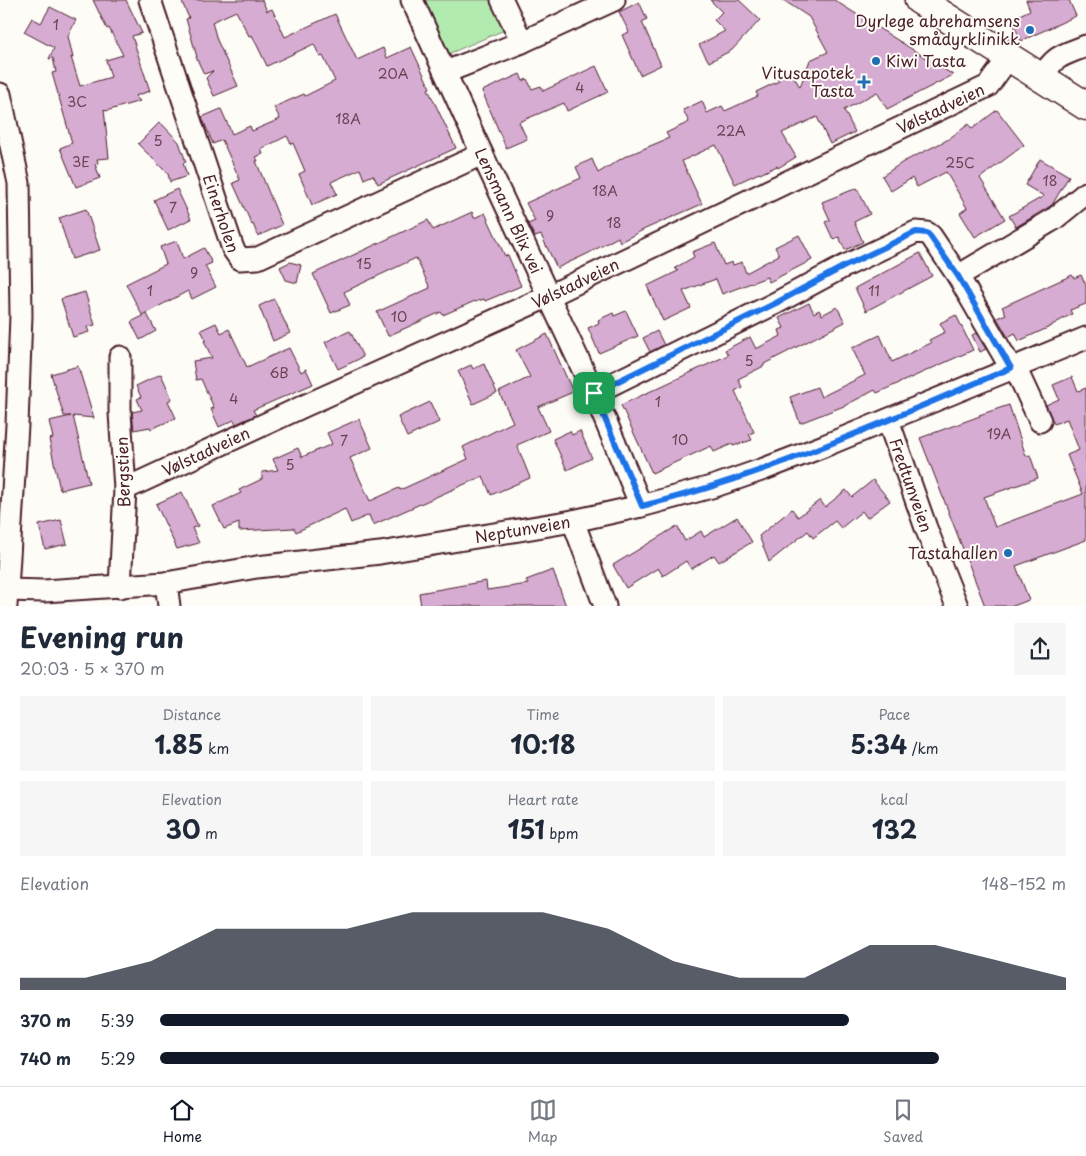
<!DOCTYPE html>
<html lang="en">
<head>
<meta charset="utf-8">
<style>
	body { margin:0; font-family:"Playpen Sans",sans-serif; background:#f6f6f7; color:#1f2937; height:100vh; display:flex; flex-direction:column; font-size:19px; white-space:nowrap }
	* { box-sizing:border-box; margin:0 }
	p { font-size:16px; color:#747a83 }
	.icon { flex:none; width:28px; height:28px; fill:none; stroke:currentColor; stroke-width:2; stroke-linecap:round; stroke-linejoin:round }
	.map { position:relative; height:606px; overflow:hidden }
	.side { display:flex; flex-direction:column; background:#fff; flex:1 }
	.side>* { flex:none }
	.pin { position:absolute; display:grid; place-items:center; width:42px; height:42px; color:#fff; margin:-21px; border-radius:10px; box-shadow:0 2px 8px #0006 }
	.round { display:grid; place-items:center; flex:none; width:52px; height:52px; border-radius:0px; background:#f6f6f7 }
	.headline { display:flex; align-items:center; justify-content:space-between; height:85px; padding:0 20px }
	h1 { font-size:28px; font-weight:700; line-height:38px }
	.stats { display:grid; grid-template-columns:repeat(3,1fr); gap:8px; height:85px; padding:5px 20px }
	.stats div { display:grid; align-content:center; border-radius:0px; background:#f6f6f7; text-align:center }
	.stats b { font-size:25px; font-weight:700 }
	.stats small { font-size:14px; font-weight:400 }
	.stats p { font-size:14px }
	.chart { height:140px; padding:10px 20px }
	.chart p { display:flex; justify-content:space-between }
	.chart svg { width:100%; height:90px; margin-top:5px; fill:#111827; opacity:.7 }
	ul { padding:0 20px; list-style:none; font-size:16px }
	li { display:grid; grid-template-columns:80px 60px 1fr; align-items:center; height:38px }
	li i { height:12px; border-radius:6px; background:#111827 }
	.menu { display:flex; justify-content:space-around; align-items:center; height:70px; border-top:1px solid #e0e1e3; background:#fff; font-size:14px; color:#747a83 }
	.menu a { display:grid; justify-items:center; gap:2px }
	.menu .selected { color:#111827 }
	.map>svg:first-child { display:block }
</style>
</head>
<body>
<div class="map">
<svg width="1086" height="606" viewBox="0 0 1086 606">
	<rect width="100%" height="100%" fill="#fdfcf7"/>
	<filter id="ink" filterUnits="userSpaceOnUse"><feTurbulence type="fractalNoise" baseFrequency=".02" numOctaves="2"/><feDisplacementMap in="SourceGraphic" scale="10" xChannelSelector="R" yChannelSelector="G"/><feConvolveMatrix kernelMatrix="1 2 1 2 8 2 1 2 1" color-interpolation-filters="sRGB"/></filter>
	<g filter="url(#ink)">
		<path fill="#b2ebaf" stroke="#7e856d" d="M422,0H494L509,28L448,54Z"/>
		<path fill="#d6acd3" stroke="#4a1f2b" d="M93,0H126L142,33L132,36L150,91L135,96L140,101L106,111L104,109L109,158L97,159L98,163L95,164L100,178L76,187L60,148L72,143L52,73L56,72L53,58L49,59L54,48L24,32L32,18L41,23L50,7L76,20L68,36L73,58L71,57L80,86L111,77L106,60L123,55L109,28L107,29Z
			M181,0H262L267,11L272,9L285,37L335,14L357,60L383,48L387,58L411,47L430,88L428,89L456,148L378,184L373,175L364,179L360,169L331,182L337,194L312,205L299,174L305,171L293,143L291,144L287,136L261,149L263,154L256,157L258,161H256L282,225L258,236L253,224L252,225L233,183L240,180L222,140L213,144L202,117L221,109L232,134L250,126L252,131L280,119L274,107L304,94L305,96L335,81L323,56L320,57L314,44L267,66L252,35L249,36L236,11L212,22L217,40L238,86L214,96L206,78L213,71L204,74L196,57H197L186,19L189,18Z
			M710,0H739L760,20L732,50L709,62L699,45L725,31L714,20L722,12Z
			M783,0H834L953,75L887,109L877,92L844,110L855,132L830,144L817,117L782,133L796,157L778,168L777,166L760,174L759,173L735,184L716,145L682,161L702,204L645,229L620,242L618,237L587,254L557,268L541,235L535,237L528,224L535,221L526,203L581,178L576,167L592,159L598,173L624,157L669,138L666,133L689,122L683,110L702,101L707,113L722,106L725,111L758,96L756,92L779,81L777,78L790,70L800,87L810,60L828,52L809,17Z
			M1026,0H1069L1076,16L1021,41L1011,19L1030,10Z
			M639,2L647,19L642,22L661,65L640,75L622,35L629,32L619,12Z
			M596,66L608,92L567,111L564,103L519,122L527,139L506,148L482,91L520,74L523,81L527,79L532,89L541,86L543,91Z
			M997,110L1024,145L980,178L1005,219L975,237L960,213L967,208L946,172L917,187L912,178L891,191L882,176L903,162L947,140L969,124L972,129Z
			M160,122L179,142L186,162L183,163L187,176L170,182L168,174L138,144Z
			M1040,159L1069,176L1052,205L1016,227L1009,216L1044,196L1025,185Z
			M857,188L870,214L854,222L863,242L845,250L839,237L833,239L825,222L830,220L822,202Z
			M177,189L191,219L168,230L154,200Z
			M86,209L100,250L72,259L59,218Z
			M472,212L474,218L485,213L505,256L508,255L521,286L485,301L484,299L475,302V301L443,315L441,312L388,336L377,312L430,288L416,258L344,292L350,305L331,313L313,274L428,220L433,230Z
			M799,235L812,260L769,282L767,277L722,294L716,279L683,291L691,308L663,321L647,286L678,271L675,268L694,257L692,252L715,243L724,265L732,262L733,265L742,262L746,273L779,255L775,247Z
			M177,241L183,259L204,248L212,263L205,266L216,287L192,299L188,291L142,315L126,284L166,264L160,247Z
			M920,253L932,276L866,311L855,288Z
			M290,262L301,265L297,283L286,280L280,267Z
			M1072,275L1074,278L1081,275L1086,285V304L1070,310L1072,314L1052,325V326L1019,341L1015,333L1008,337L997,318L1006,314L1002,307Z
			M85,292L95,325L87,327L89,332L73,337L61,299Z
			M274,299L290,333L273,341L259,306Z
			M809,303L814,313L819,310L822,315L837,307L845,322L764,364V366L738,379L742,387L735,391L754,432L749,434L752,440L733,446L732,444L714,452L711,446L652,473L621,405L728,355L725,350L750,337L756,349L781,336L779,330L784,328L779,318Z
			M626,311L638,336L599,353L588,328L599,323L598,320L613,313L614,316Z
			M147,314L156,331L140,340L131,322Z
			M956,315L973,350L877,393L875,390L844,406L800,423L790,397L817,387L821,397L865,375L852,348L880,335L892,362L931,343L929,340L945,332L940,323Z
			M216,323L221,333L229,329L247,367L289,348L301,372L306,369L313,384L253,410L256,415L236,424L234,420L219,427L211,409L214,408L201,379L196,380L193,361L212,358L204,341L206,340L201,330Z
			M350,331L363,357L338,369L325,342Z
			M657,331L664,345L650,352L643,338Z
			M976,333L986,349L980,352L972,335Z
			M547,334L573,392L538,407L549,431L517,445L530,478L491,495L483,476L373,525L369,515L351,523L345,509L296,532L294,528L239,531V523L224,529L213,506L241,493L239,490L262,479V472L278,470L273,459L298,448L302,457L332,444L327,433L359,419L372,448L350,458L370,501L399,488L400,490L468,459L463,447L513,422L499,392L530,377L516,350Z
			M484,364L497,393L473,404L458,371L471,365L473,369Z
			M78,366L94,418L73,416L89,483L60,490L49,439L53,438L49,421L71,416H64L51,374Z
			M161,374L172,399L168,401L176,418L151,429L150,427L134,430L132,412L142,410L137,399L141,397L136,386Z
			M1072,377L1078,391L1086,388V540L1016,566L1029,600L1013,606H985L920,438L980,416L979,415L1009,405L1026,456L1030,455L1038,478L984,497L995,527L1083,494L1067,455L1079,450L1067,419L1054,424L1046,405L1059,399L1053,385Z
			M430,402L439,422L407,437L398,417Z
			M570,431L572,435L580,431L592,458L567,470L553,439Z
			M873,480L890,501L867,518L862,511L841,528L835,521L813,538L808,531L769,562L759,536L792,509L798,517L820,500L825,507L846,490L852,497Z
			M182,492L198,526L192,528L199,543L177,549L156,504Z
			M737,517L752,542L719,562L714,555L691,569L686,561L663,576L658,568L626,588L613,565L677,526L685,541L701,531L704,537Z
			M61,520L67,544L45,549L39,525Z
			M553,570L566,606H421L419,593L486,581L487,590L528,584L526,580Z"/>
		<g fill="none" stroke-linecap="round" stroke-linejoin="round">
			<defs>
				<g id="minor">
					<path id="s1" d="M150,0L233,249L240,259L258,258L482,154"/>
					<path id="s2" d="M412,0L482,154L594,393L641,506"/>
					<path d="M502,0L522,42"/>
					<path d="M446,72L522,42L614,0"/>
					<path d="M1042,77C1055,55 1063,55 1086,46"/>
					<path d="M0,94L19,183L21,315L17,425L6,606"/>
					<path d="M958,276L1054,219L1086,193"/>
					<path d="M1015,367L1040,421"/>
					<path d="M594,393L776,303L843,267L916,232L927,233L931,236L958,276L1011,368"/>
					<path id="s3" d="M888,420L926,528L957,606"/>
					<path id="s4" d="M125,489L304,406L549,296L988,86L1009,57"/>
					<path d="M573,521L605,606"/>
					<path d="M166,583L169,606"/>
					<path d="M120,587L125,489L120,413V357"/>
					<path id="s5" d="M7,590L44,591L166,583L257,567L380,553L573,521L641,506L715,486L764,469L824,446L1086,338"/>
				</g>
				<path id="secondary" d="M919,0L1086,106"/>
			</defs>
			<use href="#minor" stroke="#4a1f2b" stroke-width="25"/>
			<use href="#secondary" stroke="#4a1f2b" stroke-width="31"/>
			<use href="#minor" stroke="#fdfcf7" stroke-width="21"/>
			<use href="#secondary" stroke="#fdfcf7" stroke-width="28"/>
		</g>
	</g>
	<g fill="none" stroke-linecap="round" stroke-linejoin="round" filter="url(#ink)">
		<defs>
			<path id="route" d="M916,232L927,233L930,236L958,276L1011,368C890,419 769,475 642,506L594,393L776,303L843,267Z"/>
		</defs>
		<use href="#route" stroke="#fff" stroke-width="10"/>
		<use href="#route" stroke="#1a73e8" stroke-width="6"/>
	</g>
	<g fill="#1f6fb2" stroke="#fdfcf7" stroke-width="2">
		<circle cx="1030" cy="30" r="5"/>
		<circle cx="876" cy="61" r="5"/>
		<path d="M861.5 74.5h5v5h5v5h-5v5h-5v-5h-5v-5h5z"/>
		<circle cx="1008" cy="553" r="5"/>
	</g>
	<g text-anchor="middle" stroke-width="4" stroke-linejoin="round" paint-order="stroke">
		<g font-size="14" fill="#6d4255">
			<text x="56" y="30">1</text>
			<text x="393" y="79">20A</text>
			<text x="580" y="93">4</text>
			<text x="77" y="107">3C</text>
			<text x="348" y="124">18A</text>
			<text x="731" y="136">22A</text>
			<text x="158" y="146">5</text>
			<text x="81" y="167">3E</text>
			<text x="960" y="168">25C</text>
			<text x="1050" y="186">18</text>
			<text x="605" y="196">18A</text>
			<text x="173" y="213">7</text>
			<text x="550" y="221">9</text>
			<text x="614" y="228">18</text>
			<text x="364" y="269">15</text>
			<text x="194" y="278">9</text>
			<text x="150" y="296">1</text>
			<text x="874" y="296">11</text>
			<text x="399" y="322">10</text>
			<text x="749" y="366">5</text>
			<text x="279" y="378">6B</text>
			<text x="234" y="404">4</text>
			<text x="658" y="407">1</text>
			<text x="999" y="439">19A</text>
			<text x="680" y="445">10</text>
			<text x="344" y="446">7</text>
			<text x="290" y="470">5</text>
		</g>
		<g font-size="16" fill="#4a1f2b" stroke="#fdfcf7" text-anchor="end">
			<text x="1020" y="27">Dyrlege abrehamsens<tspan x="1020" dy="18">smådyrklinikk</tspan></text>
			<text x="886" y="67" text-anchor="start">Kiwi Tasta</text>
			<text x="854" y="79">Vitusapotek<tspan x="854" dy="18">Tasta</tspan></text>
			<text x="998" y="559">Tastahallen</text>
		</g>
		<g font-size="16" fill="#4a1f2b" stroke="#fdfcf7">
			<text dy="6" stroke="none"><textPath href="#s4" startOffset="900">Vølstadveien</textPath></text>
			<text dy="6" stroke="none"><textPath href="#s1" startOffset="225">Einerholen</textPath></text>
			<text dy="6" stroke="none"><textPath href="#s2" startOffset="232">Lensmann Blix vei</textPath></text>
			<text dy="6" stroke="none"><textPath href="#s4" startOffset="495">Vølstadveien</textPath></text>
			<text dy="6" stroke="none"><textPath href="#s4" startOffset="89">Vølstadveien</textPath></text>
			<text transform="translate(123 472) rotate(-92)" y="6">Bergstien</text>
			<text dy="6" stroke="none"><textPath href="#s3" startOffset="69">Fredtunveien</textPath></text>
			<text dy="6" stroke="none"><textPath href="#s5" startOffset="520">Neptunveien</textPath></text>
		</g>
	</g>
</svg>
<div class="pin" style="left:594px;top:393px;background:#1e9e55"><svg class="icon" aria-label="arrive" viewBox="0 0 24 24"><path d="M6 21V4h12l-3 4 3 4H6"/></svg></div>
</div>
<section class="side">
<div class="headline"><div><h1>Evening run</h1><p>20:03 · 5 × 370 m</p></div><a class="round"><svg class="icon" aria-label="share" viewBox="0 0 24 24"><path d="M12 15V3M7 8l5-5 5 5M5 13v7h14v-7"/></svg></a></div>
<div class="stats">
<div><p>Distance</p><b>1.85<small> km</small></b></div>
<div><p>Time</p><b>10:18</b></div>
<div><p>Pace</p><b>5:34<small> /km</small></b></div>
</div>
<div class="stats">
<div><p>Elevation</p><b>30<small> m</small></b></div>
<div><p>Heart rate</p><b>151<small> bpm</small></b></div>
<div><p>kcal</p><b>132</b></div>
</div>
<div class="chart"><p><span>Elevation</span>148–152 m</p>
<svg viewBox="0 0 160 44" preserveAspectRatio="none"><path d="M0 44V38L10 38L20 30L30 14L40 14L50 14L60 6L70 6L80 6L90 14L100 30L110 38L120 38L130 22L140 22L150 30L160 38V44z"/></svg>
</div>
<ul>
<li><b>370 m</b>5:39<i style="width:76%"></i></li>
<li><b>740 m</b>5:29<i style="width:86%"></i></li>
</ul>
</section>
<nav class="menu">
<a class="selected"><svg class="icon" aria-label="home" viewBox="0 0 24 24"><path d="M3 11l9-7 9 7M6 9v11h12V9"/></svg>Home</a>
<a><svg class="icon" aria-label="map" viewBox="0 0 24 24"><path d="M3 6l6-2 6 2 6-2v14l-6 2-6-2-6 2zM9 4v14M15 6v14"/></svg>Map</a>
<a><svg class="icon" aria-label="saved" viewBox="0 0 24 24"><path d="M7 4h10v16l-5-4-5 4z"/></svg>Saved</a>
</nav>
</body>
</html>
